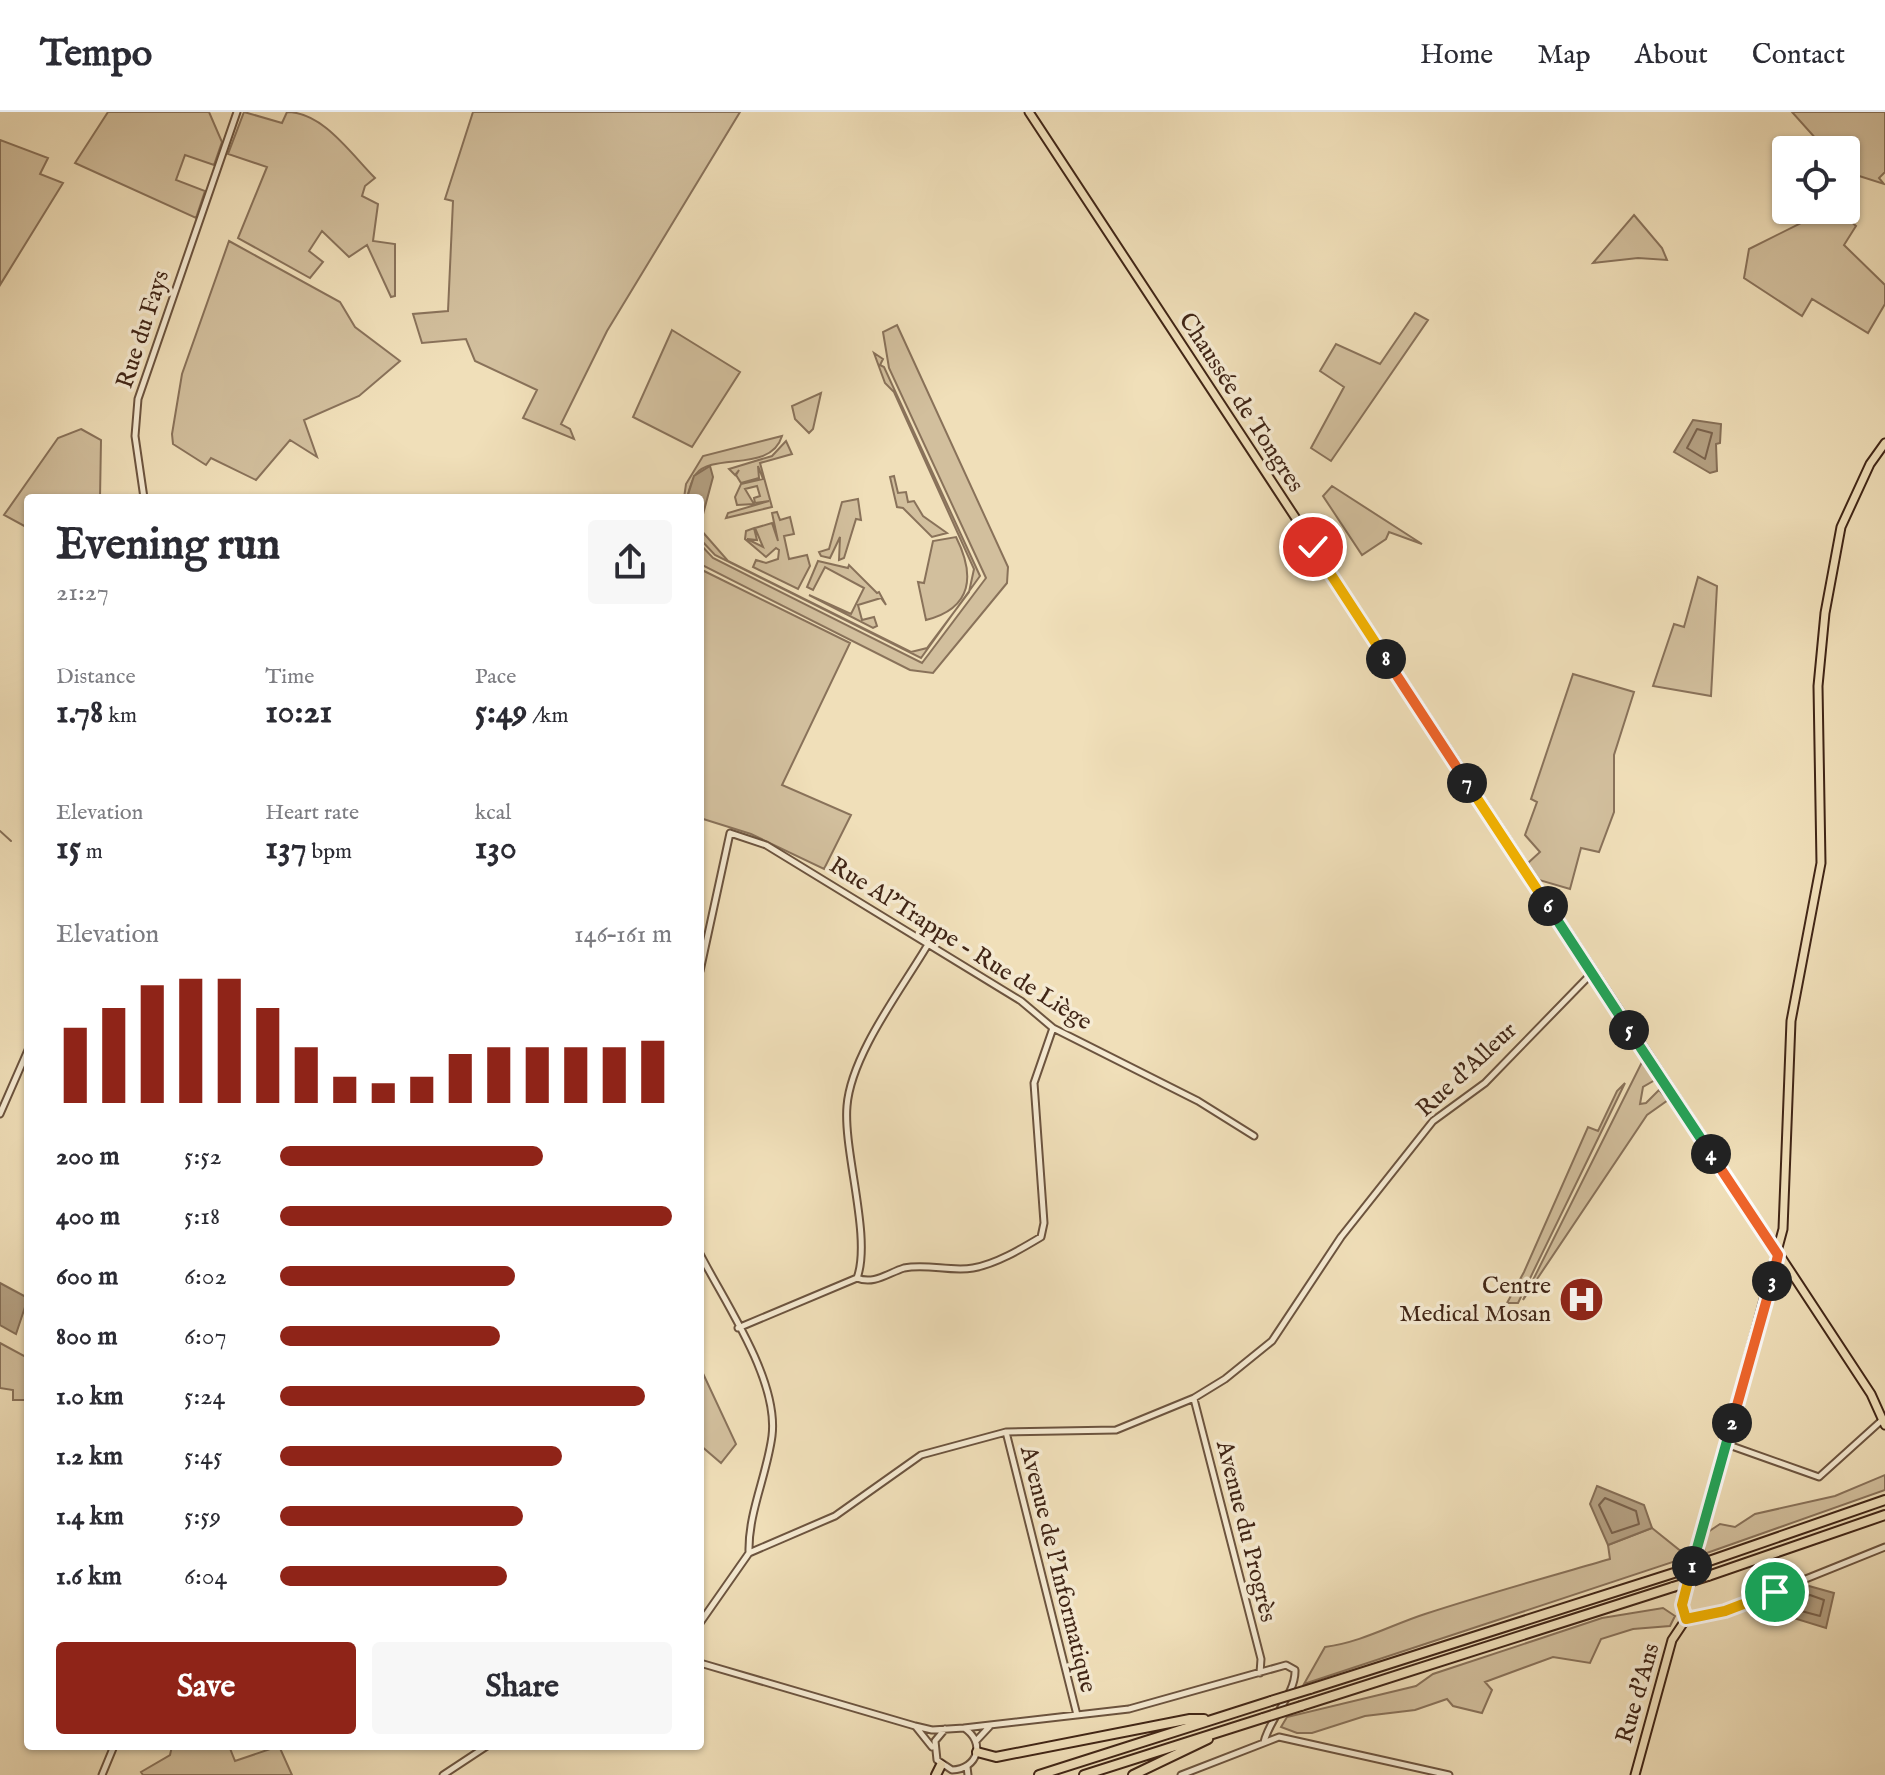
<!DOCTYPE html>
<html lang="en">
<head>
<meta charset="utf-8">
<style>
	body { margin:0; font-family:"IM FELL English",serif; background:#f7f7f7; color:#2b2b33; height:100vh; display:flex; flex-direction:column; font-size:30px; white-space:nowrap }
	* { box-sizing:border-box; margin:0 }
	p { font-size:26px; color:#7c7c81 }
	.icon { flex:none; width:44px; height:44px; fill:none; stroke:currentColor; stroke-width:2; stroke-linecap:round; stroke-linejoin:round }
	.map { position:relative; flex:1; overflow:hidden }
	.drawer { position:absolute; left:24px; top:382px; width:680px; height:1256px; display:flex; flex-direction:column; background:#fff; border-radius:8px; box-shadow:0 2px 6px #0004 }
	.drawer>* { flex:none }
	.controls { position:absolute; left:1772px; top:24px; display:grid; gap:16px }
	.controls a { display:grid; place-items:center; width:88px; height:88px; border-radius:8px; background:#fff; box-shadow:0 2px 6px #0004; font-size:40px }
	.pin { position:absolute; display:grid; place-items:center; width:68px; height:68px; color:#fff; margin:-34px; border:4px solid #fff; border-radius:50%; box-shadow:0 2px 8px #0007 }
	.km { position:absolute; width:40px; height:40px; margin:-20px; border-radius:50%; background:#222; color:#fff; font-size:22px; line-height:40px; text-align:center }
	.round { display:grid; place-items:center; flex:none; width:84px; height:84px; border-radius:8px; background:#f7f7f7 }
	.summary { display:flex; align-items:center; justify-content:space-between; height:136px; padding:0 32px }
	h1 { font-size:44px; font-weight:700; line-height:60px }
	.metrics { display:grid; grid-template-columns:repeat(3,1fr); gap:12px; height:136px; padding:8px 32px }
	.metrics div { display:grid; align-content:center }
	.metrics b { font-size:34px; font-weight:700 }
	.metrics small { font-size:22px; font-weight:400 }
	.metrics p { font-size:22px }
	.chart { height:224px; padding:16px 32px }
	.chart p { display:flex; justify-content:space-between }
	.chart svg { width:100%; height:144px; margin-top:8px; stroke:#8f2418; stroke-width:6 }
	.button { display:flex; gap:16px; margin-top:auto; padding:16px 32px }
	.button a { flex:1; height:92px; border-radius:8px; background:#8f2418; color:#fff; font-size:32px; font-weight:700; line-height:92px; text-align:center }
	.button a+a { background:#f7f7f7; color:#2b2b33 }
	ul { padding:0 32px; list-style:none; font-size:26px }
	li { display:grid; grid-template-columns:128px 96px 1fr; align-items:center; height:60px }
	li i { height:20px; border-radius:10px; background:#8f2418 }
	header { display:flex; align-items:center; gap:48px; box-sizing:border-box; height:112px; padding:0 40px; background:#fff; border-bottom:2px solid #e1e1e2 }
	header strong { font-size:38px }
	nav { display:flex; gap:44px; margin-inline-start:auto; font-size:28px }
	.map>svg:first-child { display:block }
</style>
</head>
<body>
<header>
<strong>Tempo</strong>
<nav><a>Home</a><a>Map</a><a>About</a><a>Contact</a></nav>
</header>
<div class="map">
<svg width="1885" height="1663" viewBox="0 0 1885 1663">
	<rect width="100%" height="100%" fill="#f0dfb9"/>
	<filter id="stains"><feTurbulence type="fractalNoise" baseFrequency=".0025" numOctaves="4"/><feColorMatrix values="0 0 0 0 .2 0 0 0 0 .09 0 0 0 0 .02 0 0 0 .5 -.17"/></filter>
	<radialGradient id="worn" r=".72"><stop offset=".6" stop-color="#630" stop-opacity="0"/><stop offset="1" stop-color="#630" stop-opacity=".3"/></radialGradient>
	<path fill="#d2bf9d" stroke="#89725a" stroke-width="2" d="M108,0H209L222,30L214,53L185,43L176,68L205,79L196,106L75,51Z
		M244,0L282,11L287,0C323,0 351,42 375,66L365,74L362,84L378,92L373,129L395,132V184L391,185L367,133L349,145L322,119L309,139L323,150L310,166L238,126L267,55L228,42Z
		M473,0H740L607,219L561,312L570,317L574,327L523,306L537,278L475,249L466,227L422,231L413,202L448,199L453,89L445,87Z
		M1792,0H1885V60L1879,66L1884,72L1856,63L1846,78V38H1826Z
		M0,28L48,46L40,62L63,71L0,173Z
		M1634,103L1662,136L1667,148L1638,146L1593,151Z
		M1815,104L1847,106L1856,114L1844,133L1885,173V192L1868,221L1812,187L1802,204L1744,166L1749,137Z
		M229,129L340,190L355,215L400,249L359,284L304,308L317,345L290,328L256,368L211,346L206,353L173,332L172,322L182,262Z
		M1415,201L1428,208L1331,349L1311,336L1344,275L1320,259L1336,232L1380,252Z
		M897,213L1008,455L1007,471L933,561L910,558L700,452V432L713,446L922,551L986,466L889,256L883,220Z
		M672,218L740,260L692,335L633,305Z
		M874,241L883,247L880,253L884,255L980,464L921,546L715,443L700,427V417L728,449L911,540L927,536L969,480L974,457L894,280L885,271Z
		M821,281L813,317L809,321L795,307L792,294Z
		M81,317L101,328L100,386H28V416L4,403L58,326Z
		M782,324C771,361 713,340 696,362C691,369 689,378 687,386H684L686,372L703,344Z
		M786,329L792,342L760,351L772,395L726,406L728,401L769,389L755,391L754,386L760,384L757,374L745,377L754,392L737,393L735,385L741,372L763,367L758,354L759,366L741,371L736,363L739,358L735,363L729,357L772,344Z
		M894,364L898,381L906,380L908,390L914,389L923,404L947,421L932,425L903,396L897,395L890,365Z
		M1332,374L1422,432L1389,420L1386,427L1362,443L1323,384Z
		M858,387L861,408L856,407L844,446L839,448L840,425L830,446L821,444L819,440L829,437L842,390Z
		M777,400L780,408L790,405L794,422L784,424L789,447L807,443L810,454L798,477L753,455L756,448L766,451L778,447L779,438L776,436L766,445L745,427L746,419L754,416L757,428L747,427L763,435L755,416L772,411L778,429L772,401Z
		M956,425C975,463 973,496 926,508L918,470L924,471L933,429Z
		M818,449L848,456L849,453L877,481L879,480L886,493L881,486L858,493L862,508L874,505L877,514L873,516L809,483L851,502L864,476L825,455L813,478L807,475Z
		M700,457L850,531L782,673L851,703L824,757L751,722L700,706Z
		M1698,465L1717,474L1711,584L1653,574L1674,512L1684,515Z
		M1573,562L1634,580L1614,643V700L1599,740L1581,736L1570,777L1539,768L1528,751L1540,740L1525,723L1537,690L1531,687Z
		M1643,948L1655,968L1643,975L1640,992L1646,991L1659,978L1668,988L1647,1003L1523,1188Z
		M1625,971L1518,1191H1507L1524,1160L1588,1015L1598,1019L1617,979Z
		M0,1231L28,1246V1288H13V1278L0,1276Z
		M700,1255L736,1332L721,1351L700,1333Z
		M1885,1363V1378L1704,1442L1705,1422L1720,1412L1735,1415L1755,1402L1835,1384Z
		M1652,1416L1688,1445L1304,1572L1325,1535C1362,1530 1391,1513 1425,1502C1486,1482 1548,1465 1610,1447L1608,1433Z
		M1663,1496L1675,1504L1670,1514L1633,1517L1601,1527L1590,1551L1553,1545L1485,1570L1492,1578L1482,1601L1453,1594L1447,1587L1415,1598L1365,1604L1312,1621H1297L1281,1615L1287,1605L1416,1574L1433,1562L1602,1506Z
		M172,1634H229L235,1649L279,1634L292,1663H143L141,1660L170,1643Z"/>
	<path fill="#b4a082" stroke="#866f57" stroke-width="2" d="M1693,308L1721,312L1720,331L1716,332L1717,359L1710,361L1674,340Z
		M710,354L713,365L702,406L700,386H687L694,364Z
		M0,1171L28,1186L16,1222L0,1213Z
		M1597,1374L1644,1393L1652,1416L1608,1433L1590,1392Z
		M1809,1474L1834,1481L1826,1516L1761,1496Z"/>
	<g fill="none" stroke-linecap="round" stroke-linejoin="round">
		<path stroke="#7a624c" stroke-width="2" d="M1697,317L1712,321L1705,347L1687,336Z
			M1605,1386L1636,1399L1639,1412L1612,1421L1599,1393Z
			M1810,1483L1824,1488L1820,1504L1790,1496L1791,1491Z"/>
		<path stroke="#866f57" stroke-width="2" d="M0,719L11,729"/>
		<defs>
			<path id="minor" d="M144,386L135,324L138,287L237,0
				M700,859L730,721L766,733L1021,889L1053,916L1198,989L1254,1024
				M0,1002L28,938
				M700,1142C725,1191 779,1268 772,1324C767,1363 748,1401 749,1440
				M857,1166C874,1173 888,1161 904,1156C927,1151 950,1160 973,1156C996,1152 1021,1137 1041,1125L1044,1111L1034,971L1053,916
				M738,1216L857,1166C872,1126 843,1039 847,994C851,943 901,878 927,834
				M1194,1287L1261,1547L1260,1561
				M1006,1320L1077,1603
				M1726,1332L1819,1365L1881,1309
				M1686,1507L1736,1495L1885,1435
				M700,1511L749,1441L835,1404L921,1343L1006,1320L1116,1318L1194,1286L1225,1267L1272,1229L1341,1125L1433,1009L1485,971L1592,861
				M700,1551L915,1614L932,1618L964,1616C986,1630 978,1657 952,1658L937,1648L935,1629L945,1617
				M916,1615L932,1635
				M964,1616L1129,1597L1286,1553L1295,1558C1296,1582 1270,1605 1264,1630
				M976,1629L990,1614
				M967,1655L968,1663
				M102,1663L114,1634
				M443,1663L487,1634
				M1181,1663L1279,1625L1449,1663"/>
			<path id="major" d="M1029,0L1871,1282L1885,1313
				M1635,1663L1672,1528L1686,1507L1683,1489L1783,1117L1791,909L1821,751L1818,574L1825,501L1841,415L1870,352L1885,331"/>
			<path id="highway" d="M1709,1449L1885,1388
				M1708,1464L1885,1403
				M1310,1577L1677,1460
				M1301,1594L1673,1475
				M977,1640L996,1645L1190,1607H1204
				M936,1663L941,1653
				M1039,1663L1271,1589
				M1084,1663L1263,1606
				M1133,1663L1208,1627"/>
		</defs>
		<use href="#minor" stroke="#6c543f" stroke-width="9"/>
		<use href="#major" stroke="#402516" stroke-width="11"/>
		<use href="#highway" stroke="#402516" stroke-width="12"/>
		<use href="#minor" stroke="#f5ead2" stroke-width="5"/>
		<use href="#major" stroke="#f0dfb9" stroke-width="7"/>
		<use href="#highway" stroke="#f0dfb9" stroke-width="8"/>
		<defs>
			<path id="highway-bridge" d="M1677,1460L1709,1449
				M1673,1475L1708,1464
				M1271,1589L1310,1577
				M1263,1606L1301,1594"/>
		</defs>
		<use href="#highway-bridge" stroke="#402516" stroke-width="12" stroke-linecap="butt"/>
		<use href="#highway-bridge" stroke="#f0dfb9" stroke-width="8"/>
	</g>
	<g fill="none" stroke-linecap="round" stroke-linejoin="round">
		<defs>
			<path id="split-1" d="M1692,1454L1682,1493L1686,1507L1725,1499L1775,1480"/>
			<path id="split-2" d="M1692,1454L1732,1311"/>
			<path id="split-3" d="M1732,1311L1772,1169"/>
			<path id="split-4" d="M1711,1042L1778,1143L1772,1169"/>
			<path id="split-5" d="M1629,918L1711,1042"/>
			<path id="split-6" d="M1548,794L1629,918"/>
			<path id="split-7" d="M1467,671L1548,794"/>
			<path id="split-8" d="M1386,547L1467,671"/>
			<path id="split-9" d="M1313,435L1386,547"/>
		</defs>
		<use href="#split-1" stroke="#fff" stroke-width="16"/>
		<use href="#split-2" stroke="#fff" stroke-width="16"/>
		<use href="#split-3" stroke="#fff" stroke-width="16"/>
		<use href="#split-4" stroke="#fff" stroke-width="16"/>
		<use href="#split-5" stroke="#fff" stroke-width="16"/>
		<use href="#split-6" stroke="#fff" stroke-width="16"/>
		<use href="#split-7" stroke="#fff" stroke-width="16"/>
		<use href="#split-8" stroke="#fff" stroke-width="16"/>
		<use href="#split-9" stroke="#fff" stroke-width="16"/>
		<use href="#split-1" stroke="#f5b400" stroke-width="10"/>
		<use href="#split-2" stroke="#22a559" stroke-width="10"/>
		<use href="#split-3" stroke="#f0652b" stroke-width="10"/>
		<use href="#split-4" stroke="#f0652b" stroke-width="10"/>
		<use href="#split-5" stroke="#22a559" stroke-width="10"/>
		<use href="#split-6" stroke="#22a559" stroke-width="10"/>
		<use href="#split-7" stroke="#f5b400" stroke-width="10"/>
		<use href="#split-8" stroke="#f0652b" stroke-width="10"/>
		<use href="#split-9" stroke="#f5b400" stroke-width="10"/>
	</g>
	<defs>
		<symbol id="hospital-disc" viewBox="-11 -11 22 22"><circle r="9.5" fill="#8f2418" stroke="#f5ead2"/><path d="M-5-5h3v3.5h4V-5h3V5h-3V1.5h-4V5h-3Z" fill="#fff"/></symbol>
	</defs>
	<g fill-rule="evenodd">
		<use href="#hospital-disc" x="1556" y="1162" width="51" height="51"/>
	</g>
	<g text-anchor="middle" stroke-width="7" stroke-linejoin="round" paint-order="stroke">
		<g font-size="24" fill="#402516" stroke="#f5ead2">
			<text transform="translate(142 217) rotate(-72)" y="8">Rue du Fays</text>
			<text transform="translate(1242 290) rotate(57)" y="8">Chaussée de Tongres</text>
			<text transform="translate(961 831) rotate(32)" y="8">Rue Al'Trappe - Rue de Liège</text>
			<text transform="translate(1466 957) rotate(-43)" y="8">Rue d'Alleur</text>
			<text transform="translate(1247 1419) rotate(76)" y="8">Avenue du Progrès</text>
			<text transform="translate(1059 1457) rotate(76)" y="8">Avenue de l'Informatique</text>
			<text transform="translate(1637 1581) rotate(-74)" y="8">Rue d'Ans</text>
		</g>
		<g font-size="24" fill="#402516" stroke="#f5ead2" text-anchor="end">
			<text x="1551" y="1181">Centre<tspan x="1551" dy="28">Medical Mosan</tspan></text>
		</g>
	</g>
	<rect width="100%" height="100%" filter="url(#stains)"/>
	<rect width="100%" height="100%" fill="url(#worn)"/>
</svg>
<div class="controls">
<a><svg class="icon" aria-label="locate" viewBox="0 0 24 24"><circle cx="12" cy="12" r="6"/><path d="M12 2v4M12 18v4M2 12h4M18 12h4"/></svg></a>
</div>
<div class="pin" style="left:1775px;top:1480px;background:#1e9e55"><svg class="icon" aria-label="arrive" viewBox="0 0 24 24"><path d="M6 21V4h12l-3 4 3 4H6"/></svg></div>
<div class="pin" style="left:1313px;top:435px;background:#d93025"><svg class="icon" aria-label="check" viewBox="0 0 24 24"><path d="M5 12l5 5 9-10"/></svg></div>
<b class="km" style="left:1692px;top:1454px">1</b>
<b class="km" style="left:1732px;top:1311px">2</b>
<b class="km" style="left:1772px;top:1169px">3</b>
<b class="km" style="left:1711px;top:1042px">4</b>
<b class="km" style="left:1629px;top:918px">5</b>
<b class="km" style="left:1548px;top:794px">6</b>
<b class="km" style="left:1467px;top:671px">7</b>
<b class="km" style="left:1386px;top:547px">8</b>
<section class="drawer">
<div class="summary"><div><h1>Evening run</h1><p>21:27</p></div><a class="round"><svg class="icon" aria-label="share" viewBox="0 0 24 24"><path d="M12 15V3M7 8l5-5 5 5M5 13v7h14v-7"/></svg></a></div>
<div class="metrics">
<div><p>Distance</p><b>1.78<small> km</small></b></div>
<div><p>Time</p><b>10:21</b></div>
<div><p>Pace</p><b>5:49<small> /km</small></b></div>
</div>
<div class="metrics">
<div><p>Elevation</p><b>15<small> m</small></b></div>
<div><p>Heart rate</p><b>137<small> bpm</small></b></div>
<div><p>kcal</p><b>130</b></div>
</div>
<div class="chart"><p><span>Elevation</span>146–161 m</p>
<svg viewBox="0 0 160 44" preserveAspectRatio="none"><path d="M5 44V21M15 44V15M25 44V8M35 44V6M45 44V6M55 44V15M65 44V27M75 44V36M85 44V38M95 44V36M105 44V29M115 44V27M125 44V27M135 44V27M145 44V27M155 44V25"/></svg>
</div>
<ul>
<li><b>200 m</b>5:52<i style="width:67%"></i></li>
<li><b>400 m</b>5:18<i style="width:100%"></i></li>
<li><b>600 m</b>6:02<i style="width:60%"></i></li>
<li><b>800 m</b>6:07<i style="width:56%"></i></li>
<li><b>1.0 km</b>5:24<i style="width:93%"></i></li>
<li><b>1.2 km</b>5:45<i style="width:72%"></i></li>
<li><b>1.4 km</b>5:59<i style="width:62%"></i></li>
<li><b>1.6 km</b>6:04<i style="width:58%"></i></li>
</ul>
<div class="button"><a>Save</a><a>Share</a></div>
</section>
</div>
</body>
</html>
